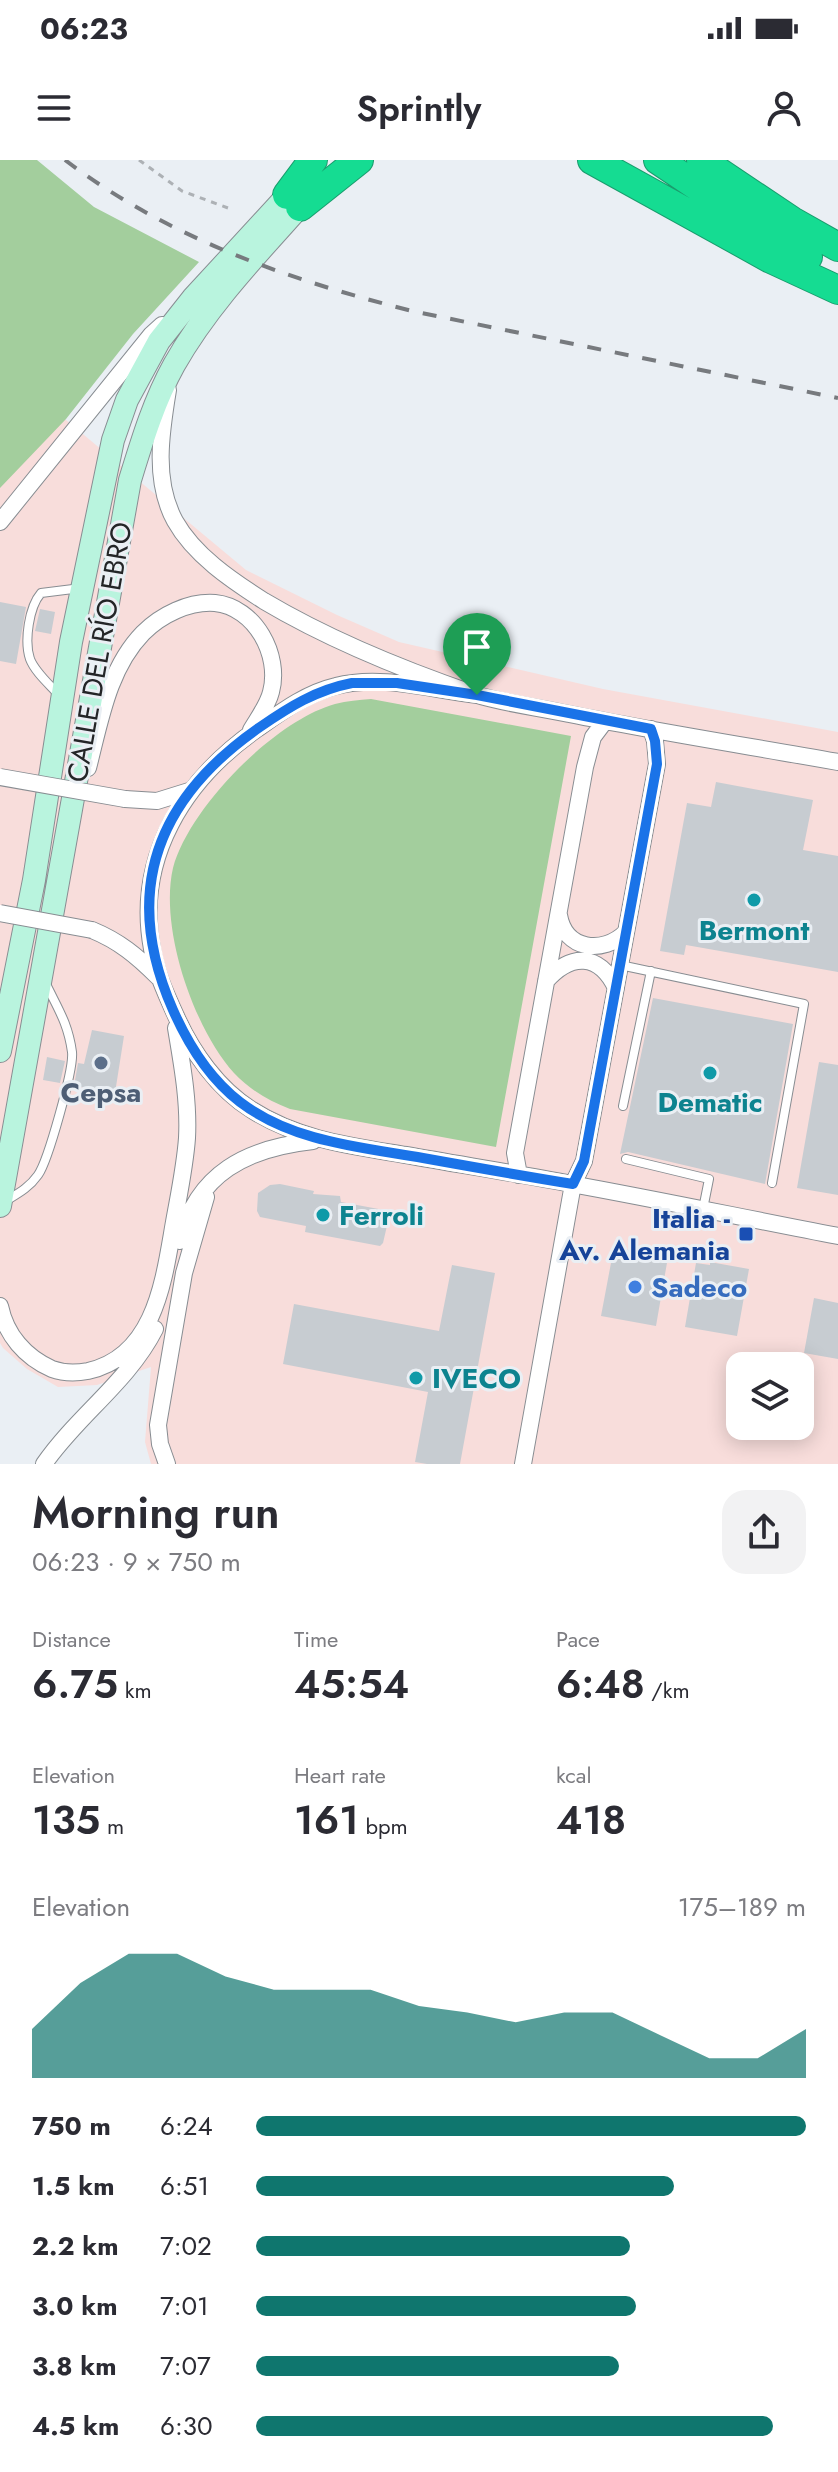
<!DOCTYPE html>
<html lang="en">
<head>
<meta charset="utf-8">
<style>
	body { margin:0; font-family:Jost,sans-serif; background:#f2f2f3; color:#2b2b33; height:100vh; display:flex; flex-direction:column; font-size:30px; white-space:nowrap }
	* { box-sizing:border-box; margin:0 }
	p { font-size:26px; color:#7c7c81 }
	.icon { flex:none; width:44px; height:44px; fill:none; stroke:currentColor; stroke-width:2; stroke-linecap:round; stroke-linejoin:round }
	.map { position:relative; height:1304px; overflow:hidden }
	.side { display:flex; flex-direction:column; background:#fff; flex:1 }
	.side>* { flex:none }
	.tools { position:absolute; left:726px; top:1192px; display:grid; gap:16px }
	.tools a { display:grid; place-items:center; width:88px; height:88px; border-radius:16px; background:#fff; box-shadow:0 4px 20px #0003; font-size:40px }
	.pin { position:absolute; display:grid; place-items:center; width:68px; height:68px; color:#fff; margin:-82px -34px; border-radius:50% 50% 50% 0; rotate:-45deg; box-shadow:0 0 8px #0007 }
	.pin .icon { rotate:45deg }
	.round { display:grid; place-items:center; flex:none; width:84px; height:84px; border-radius:24px; background:#f2f2f3 }
	.overview { display:flex; align-items:center; justify-content:space-between; height:136px; padding:0 32px }
	h1 { font-size:44px; font-weight:600; line-height:60px }
	.stats { display:grid; grid-template-columns:repeat(3,1fr); gap:12px; height:136px; padding:8px 32px }
	.stats div { display:grid; align-content:center }
	.stats b { font-size:40px; font-weight:600 }
	.stats small { font-size:22px; font-weight:400 }
	.stats p { font-size:22px }
	.chart { height:224px; padding:16px 32px }
	.chart p { display:flex; justify-content:space-between }
	.chart svg { width:100%; height:144px; margin-top:8px; fill:#0f766e; opacity:.7 }
	ul { padding:0 32px; list-style:none; font-size:26px }
	li { display:grid; grid-template-columns:128px 96px 1fr; align-items:center; height:60px }
	li i { height:20px; border-radius:10px; background:#0f766e }
	.status { display:flex; justify-content:space-between; align-items:center; height:56px; padding:0 40px; background:#fff; direction:ltr }
	.status svg { height:22px; fill:currentColor }
	header { display:flex; justify-content:space-between; align-items:center; height:104px; padding:0 32px; background:#fff; font-size:36px; font-weight:600 }
	.map>svg:first-child { display:block }
</style>
</head>
<body>
<div class="status"><b>06:23</b><svg viewBox="0 0 49 12"><path d="M0 12V9h3v3zM5 12V6h3v6zM10 12V3h3v9zM15 12V0h3v12zM26 1h20v11H26zM47 4h2v5h-2z"/></svg></div>
<header><svg class="icon" aria-label="menu" viewBox="0 0 24 24"><path d="M4 6h16M4 12h16M4 18h16"/></svg>Sprintly<svg class="icon" aria-label="person" viewBox="0 0 24 24"><circle cx="12" cy="8" r="4"/><path d="M4 21q1-7 8-7t8 7"/></svg></header>
<div class="map">
<svg width="838" height="1304" viewBox="0 0 838 1304">
	<rect width="100%" height="100%" fill="#eaeff4"/>
	<path fill="#f8dddb" fill-rule="evenodd" d="M0,210L66,260L246,410L337,455L399,482L603,529L838,572V1304H151L145,1282L151,1207L97,1225L58,1227L27,1209L3,1188L0,1183ZM740,1206H800V1266H740Z"/>
	<path fill="#a3ce9d" d="M0,0H37L94,47L199,102L133,174L66,259L0,328Z
		M371,539L571,576L496,987L290,949C269,941 250,930 234,913C194,869 159,768 173,708C189,648 274,561 335,544C347,541 359,540 371,539Z"/>
	<path fill="#c7ccd1" d="M0,442L26,447L16,504L0,501Z
		M40,449L55,452L51,474L35,471Z
		M716,622L813,640L803,690L838,696V812L686,785L684,795L660,791L687,643L711,647Z
		M653,838L793,864L765,1024L628,992L620,994Z
		M92,870L124,876L115,933L74,926L78,903L84,904Z
		M47,897L65,901L60,923L43,920Z
		M819,902L838,905V1035L797,1028Z
		M280,1024L314,1031L313,1034L340,1036L341,1042L384,1050L389,1057L383,1083L380,1086L305,1072L306,1066L260,1057L257,1051L258,1033L270,1025Z
		M614,1087L668,1097L656,1166L601,1156Z
		M710,1102L749,1109L737,1176L685,1167L696,1103L710,1105Z
		M452,1105L495,1113L460,1304H427L415,1302L428,1232L283,1204L294,1144L439,1171Z
		M814,1138L838,1143V1199L804,1193Z"/>
	<g fill="none" stroke-linecap="round" stroke-linejoin="round">
		<defs>
			<path id="lane" d="M58,534C49,524 35,512 30,499C24,481 29,447 41,433L81,428
				M620,805L804,844L772,1023
				M623,946L651,811
				M626,999L709,1019L703,1049
				M4,1042C17,1034 29,1028 38,1015C48,1001 74,909 72,892C68,863 58,849 46,824"/>
			<path id="street" d="M168,230C161,272 153,321 175,361C194,395 231,420 264,441C328,479 404,510 474,534C505,544 538,547 569,554C658,572 748,586 838,602
				M0,362L151,175L162,165
				M477,535C431,530 381,514 336,526C306,533 281,552 257,569C184,620 135,698 152,789C156,813 166,834 176,856C192,892 218,929 252,950C299,980 352,986 406,995C461,1005 516,1013 571,1024C660,1040 749,1059 838,1076
				M88,608C100,562 108,509 143,473C161,455 189,441 215,443C255,447 281,495 271,532C268,545 258,558 251,570
				M125,639L157,641L189,631
				M559,755C565,790 603,795 626,772
				M92,770C119,781 137,796 158,817
				M546,821C571,793 599,793 616,828
				M519,1015L515,993L585,607L593,577L605,561
				M180,1081C197,1013 247,988 313,981
				M0,1146C6,1175 25,1197 52,1209C63,1213 77,1213 88,1211C156,1196 164,1118 174,1062C179,1034 185,1006 187,978C189,941 182,904 176,868
				M44,1304C78,1255 128,1222 155,1169
				M167,1304L160,1284L158,1265L184,1113L206,1037
				M523,1304L573,1024L584,1001L657,604L655,581L651,569"/>
			<path id="secondary" d="M0,891L34,720L71,482L113,280L127,240L159,181L193,138L297,25
				M0,1046L130,320C142,281 154,241 174,205C209,143 262,89 309,36"/>
			<path id="highway" d="M592,0L771,99L838,130
				M658,0L780,82L808,97
				M701,0L792,61L838,87
				M287,35L313,0
				M300,47L359,0"/>
		</defs>
		<use href="#lane" stroke="#888d92" stroke-width="10"/>
		<use href="#street" stroke="#888d92" stroke-width="18"/>
		<use href="#secondary" stroke="#888d92" stroke-width="24"/>
		<use href="#highway" stroke="#1a9c6d" stroke-width="30"/>
		<path stroke="#adb1b5" stroke-width="3" stroke-dasharray="6 6" stroke-linecap="butt" d="M139,0L182,31L228,48"/>
		<use href="#lane" stroke="#fff" stroke-width="8"/>
		<use href="#street" stroke="#fff" stroke-width="16"/>
		<use href="#secondary" stroke="#b9f4de" stroke-width="22"/>
		<use href="#highway" stroke="#15dc92" stroke-width="28"/>
		<path stroke="#777a7e" stroke-width="4" stroke-dasharray="14 14" stroke-linecap="butt" d="M65,0C168,78 289,120 412,151L838,238"/>
		<defs>
			<path id="street-bridge" d="M0,617L125,639
				M0,753L92,770"/>
		</defs>
		<use href="#street-bridge" stroke="#888d92" stroke-width="18" stroke-linecap="butt"/>
		<use href="#street-bridge" stroke="#fff" stroke-width="16"/>
	</g>
	<g fill="none" stroke-linecap="round" stroke-linejoin="round">
		<defs>
			<path id="route" d="M352,523H397L477,535L651,569L655,581L657,604L584,1001L573,1024C523,1016 473,1007 423,998C360,987 293,982 240,942C210,919 188,884 173,850C121,732 156,639 260,567C289,547 316,530 352,523Z"/>
		</defs>
		<use href="#route" stroke="#fff" stroke-width="16"/>
		<use href="#route" stroke="#1a73e8" stroke-width="10"/>
	</g>
	<g fill="#0f9aa8" stroke="#eaeff4" stroke-width="3">
		<circle cx="754" cy="740" r="8"/>
		<circle cx="710" cy="913" r="8"/>
		<circle cx="323" cy="1055" r="8"/>
		<circle cx="416" cy="1218" r="8"/>
	</g>
	<circle fill="#5c6f8a" stroke="#eaeff4" stroke-width="3" cx="101" cy="903" r="8"/>
	<rect fill="#1a4fb4" stroke="#eaeff4" stroke-width="3" x="738" y="1066" width="16" height="16" rx="4"/>
	<circle fill="#3f7fe0" stroke="#eaeff4" stroke-width="3" cx="635" cy="1127" r="8"/>
	<g text-anchor="middle" stroke-width="6" stroke-linejoin="round" paint-order="stroke">
		<g font-size="28" fill="#232527" stroke="#eaeff4">
			<text transform="translate(99 492) rotate(-80)" y="10">CALLE DEL RÍO EBRO</text>
		</g>
		<g font-size="28" font-weight="bold" fill="#0d838f" stroke="#eaeff4">
			<text x="754" y="780">Bermont</text>
			<text x="710" y="952">Dematic</text>
			<text x="339" y="1065" text-anchor="start">Ferroli</text>
			<text x="432" y="1228" text-anchor="start">IVECO</text>
		</g>
		<g font-size="28" font-weight="bold" fill="#4e5e75" stroke="#eaeff4">
			<text x="101" y="942">Cepsa</text>
		</g>
		<g font-size="28" font-weight="bold" fill="#164399" stroke="#eaeff4" text-anchor="end">
			<text x="730" y="1068">Italia -<tspan x="730" dy="32">Av. Alemania</tspan></text>
		</g>
		<g font-size="28" font-weight="bold" fill="#366cbe" stroke="#eaeff4" text-anchor="start">
			<text x="651" y="1137">Sadeco</text>
		</g>
	</g>
</svg>
<div class="tools">
<a><svg class="icon" aria-label="layers" viewBox="0 0 24 24"><path d="M12 4l9 5-9 5-9-5zM3 14l9 5 9-5"/></svg></a>
</div>
<div class="pin" style="left:477px;top:535px;background:#1e9e55"><svg class="icon" aria-label="arrive" viewBox="0 0 24 24"><path d="M6 21V4h12l-3 4 3 4H6"/></svg></div>
</div>
<section class="side">
<div class="overview"><div><h1>Morning run</h1><p>06:23 · 9 × 750 m</p></div><a class="round"><svg class="icon" aria-label="share" viewBox="0 0 24 24"><path d="M12 15V3M7 8l5-5 5 5M5 13v7h14v-7"/></svg></a></div>
<div class="stats">
<div><p>Distance</p><b>6.75<small> km</small></b></div>
<div><p>Time</p><b>45:54</b></div>
<div><p>Pace</p><b>6:48<small> /km</small></b></div>
</div>
<div class="stats">
<div><p>Elevation</p><b>135<small> m</small></b></div>
<div><p>Heart rate</p><b>161<small> bpm</small></b></div>
<div><p>kcal</p><b>418</b></div>
</div>
<div class="chart"><p><span>Elevation</span>175–189 m</p>
<svg viewBox="0 0 160 44" preserveAspectRatio="none"><path d="M0 44V29L10 15L20 6L30 6L40 13L50 17L60 17L70 17L80 22L90 24L100 27L110 24L120 24L130 31L140 38L150 38L160 29V44z"/></svg>
</div>
<ul>
<li><b>750 m</b>6:24<i style="width:100%"></i></li>
<li><b>1.5 km</b>6:51<i style="width:76%"></i></li>
<li><b>2.2 km</b>7:02<i style="width:68%"></i></li>
<li><b>3.0 km</b>7:01<i style="width:69%"></i></li>
<li><b>3.8 km</b>7:07<i style="width:66%"></i></li>
<li><b>4.5 km</b>6:30<i style="width:94%"></i></li>
</ul>
</section>
</body>
</html>
